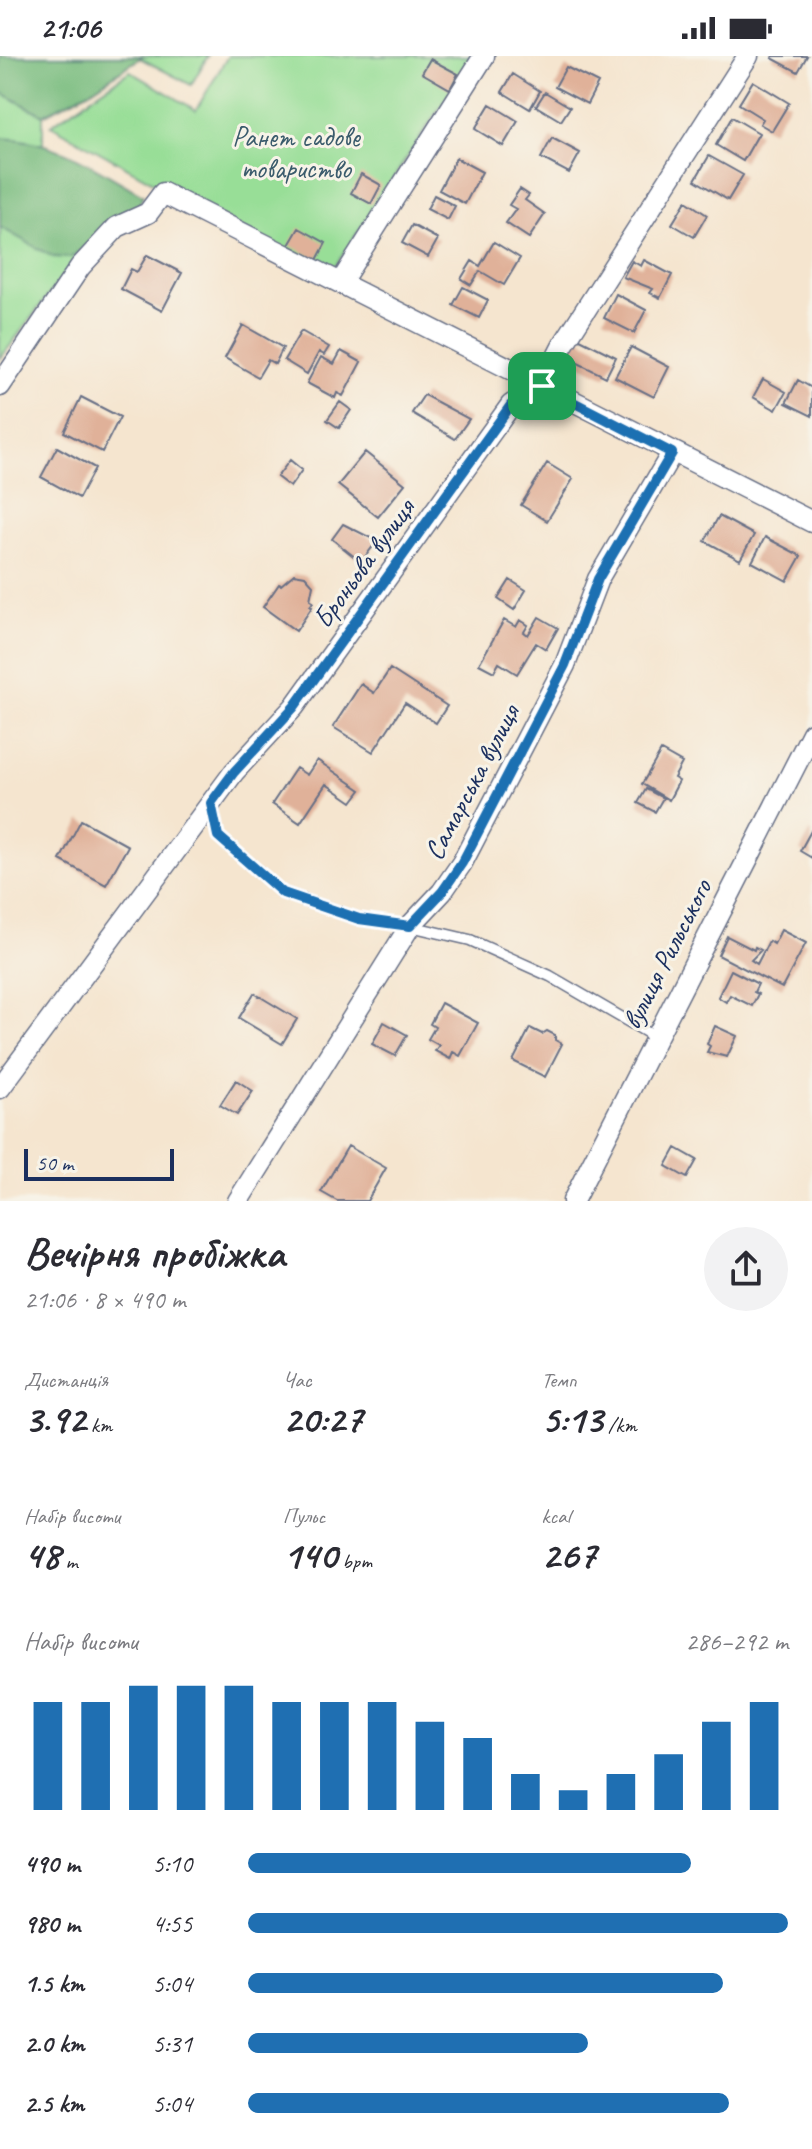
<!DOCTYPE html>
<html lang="uk">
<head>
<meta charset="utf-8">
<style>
	body { margin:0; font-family:Caveat,sans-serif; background:#f2f2f3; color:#2b2b33; height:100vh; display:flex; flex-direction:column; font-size:30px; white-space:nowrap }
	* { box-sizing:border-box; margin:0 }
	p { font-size:26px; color:#7c7c81 }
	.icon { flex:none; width:44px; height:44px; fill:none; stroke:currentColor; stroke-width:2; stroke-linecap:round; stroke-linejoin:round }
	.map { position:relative; height:1145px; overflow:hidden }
	.drawer { display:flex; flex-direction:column; background:#fff; flex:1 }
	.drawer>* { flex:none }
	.scale { position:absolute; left:24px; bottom:20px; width:150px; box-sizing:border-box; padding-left:8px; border:4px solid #1b2f5e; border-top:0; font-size:22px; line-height:28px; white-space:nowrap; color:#1b2f5e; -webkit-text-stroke:6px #f7f3e8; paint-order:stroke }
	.pin { position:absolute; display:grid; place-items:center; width:68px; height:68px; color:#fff; margin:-34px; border-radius:16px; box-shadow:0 4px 12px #0006 }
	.round { display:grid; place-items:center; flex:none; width:84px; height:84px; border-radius:42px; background:#f2f2f3 }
	.overview { display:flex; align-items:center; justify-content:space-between; height:136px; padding:0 24px }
	h1 { font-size:44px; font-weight:700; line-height:60px }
	.metrics { display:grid; grid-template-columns:repeat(3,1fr); gap:12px; height:136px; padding:8px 24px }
	.metrics div { display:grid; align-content:center }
	.metrics b { font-size:40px; font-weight:700 }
	.metrics small { font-size:22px; font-weight:400 }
	.metrics p { font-size:22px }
	.chart { height:224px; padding:16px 24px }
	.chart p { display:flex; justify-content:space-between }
	.chart svg { width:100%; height:144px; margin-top:8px; stroke:#1f6fb2; stroke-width:6 }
	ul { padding:0 24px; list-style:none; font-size:26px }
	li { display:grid; grid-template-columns:128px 96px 1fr; align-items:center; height:60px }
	li i { height:20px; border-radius:10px; background:#1f6fb2 }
	.status { display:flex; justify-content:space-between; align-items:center; height:56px; padding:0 40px; background:#fff; direction:ltr }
	.status svg { height:22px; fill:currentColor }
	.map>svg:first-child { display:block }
</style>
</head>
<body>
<div class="status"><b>21:06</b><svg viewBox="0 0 49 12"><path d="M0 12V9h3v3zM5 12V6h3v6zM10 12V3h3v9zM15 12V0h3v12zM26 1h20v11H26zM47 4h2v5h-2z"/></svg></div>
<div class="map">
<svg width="812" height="1145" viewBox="0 0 812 1145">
	<rect width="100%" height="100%" fill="#f7f3e8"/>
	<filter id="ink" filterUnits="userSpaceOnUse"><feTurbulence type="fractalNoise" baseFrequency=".0125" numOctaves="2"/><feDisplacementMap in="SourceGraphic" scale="16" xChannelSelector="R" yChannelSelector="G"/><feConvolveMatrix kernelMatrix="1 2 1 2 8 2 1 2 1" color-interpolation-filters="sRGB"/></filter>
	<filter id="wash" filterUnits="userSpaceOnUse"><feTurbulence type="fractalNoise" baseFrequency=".006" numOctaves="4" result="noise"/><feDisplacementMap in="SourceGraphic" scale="32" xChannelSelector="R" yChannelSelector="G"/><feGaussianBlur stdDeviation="1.8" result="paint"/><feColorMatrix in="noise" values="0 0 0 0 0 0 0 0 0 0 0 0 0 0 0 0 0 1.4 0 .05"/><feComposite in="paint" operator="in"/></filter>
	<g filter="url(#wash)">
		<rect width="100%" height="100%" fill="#f5e5cf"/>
		<path fill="#98de97" stroke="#5a867a" stroke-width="2" d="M0,0H208L191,29L140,2L90,35L43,59V96L125,138L0,303Z
			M228,0H474L327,223L51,69L130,15L196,54Z"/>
		<path fill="#7abd80" stroke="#4a766f" stroke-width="2" d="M0,0H143L90,35L43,59L0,36Z
			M0,82C59,84 93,111 143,139L138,152L70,202L53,201L0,171Z"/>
		<g id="blocks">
			<path fill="#e0b199" d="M773,0H807L798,16L772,2Z
				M430,3L458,18L450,33L422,17Z
				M566,11L598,27L587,48L555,31Z
				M513,18L540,35L530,53L502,36Z
				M753,25L789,47L772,75L760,68L763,63L739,48Z
				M545,36L570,51L561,65L536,50Z
				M490,48L518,65L503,90L475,73Z
				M732,61L759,77L743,105L716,89Z
				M552,82L580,97L569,117L541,102Z
				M709,100L743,119L728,144L695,124Z
				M456,102L482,116L465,148L439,134Z
				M361,118L381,129L371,148L351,137Z
				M520,133L529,139L525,144L545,158L529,182L506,167L516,153L509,149Z
				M434,139L455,150L448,164L427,153Z
				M686,145L707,159L694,181L672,168Z
				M412,169L438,183L428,201L402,187Z
				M299,172L326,187L317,204L289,189Z
				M494,186L520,202L504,229L480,215L471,229L461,223L472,205L480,210Z
				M147,199L182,217L162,255L121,233L131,213L137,216Z
				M644,204L672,219L660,242L650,237L653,233L623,221L632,205L641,210Z
				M463,231L488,244L479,262L453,249Z
				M616,238L646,254L634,277L604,262Z
				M243,269L283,292L275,308L268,304L258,321L225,302Z
				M301,275L329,291L324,299L319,296L307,318L284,304Z
				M576,281L616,301L606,321L566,301Z
				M631,291L669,311L654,341L615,321Z
				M341,295L361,306L343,340L337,337L335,342L307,327L321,301L334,308Z
				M763,323L786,336L776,354L753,341Z
				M798,324L812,332V360L786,347Z
				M424,339L469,363L455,383L412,357Z
				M81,341L120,361L102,396L64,376Z
				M340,346L351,354L339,372L327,364Z
				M57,391L95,412L79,442L41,421Z
				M365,396L405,428L378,461L338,429Z
				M290,404L302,414L290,431L277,421Z
				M547,407L573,423L547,465L521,449Z
				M719,460L754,479L740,504L705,485Z
				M343,468L377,485L361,506L332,483Z
				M765,481L801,500L787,525L752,506Z
				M294,518L305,520L313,529L310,544L313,546L310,550L312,551L296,575L263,551L279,528L281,529Z
				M510,524L526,534L514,554L498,543Z
				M539,561L558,572L546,593L536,587L517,618L499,607L494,616L479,608L504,564L516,571L520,564L528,569L524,576L528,579Z
				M390,613L447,650L436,667L405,647L373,696L333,671L361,628L374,637Z
				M661,695L682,707L674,722L679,725L669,744L642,728Z
				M317,704L361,734L352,746L326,728L300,767L272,748L296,712L307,719Z
				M646,733L663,742L655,756L638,747Z
				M81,764L128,790L106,829L60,804Z
				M812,773V802L800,795Z
				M781,874L806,887L782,932L718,899L727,880L754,894L755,891L761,894L751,904L757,908L769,885L774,888Z
				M731,914L758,928L754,936L758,938L752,950L730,939L726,946L718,941Z
				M254,937L297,963L282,988L239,962Z
				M441,947L478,967L460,1000L453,996L450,1003L435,995L439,989L428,983L435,971L430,968Z
				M384,966L407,979L395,1000L372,988Z
				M715,970L737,980L727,1001L707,996L710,990L707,988Z
				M530,972L542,978L547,975L555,979V984L562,988L545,1021L513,1005Z
				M236,1024L253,1035L237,1059L220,1049Z
				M348,1090L386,1112L367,1145H337L321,1136Z
				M676,1092L697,1104L687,1122L666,1110Z"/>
		</g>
	</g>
	<g filter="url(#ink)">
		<use href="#blocks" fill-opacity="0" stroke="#676f86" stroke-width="2"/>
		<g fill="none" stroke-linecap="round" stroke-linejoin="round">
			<defs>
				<path id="service" d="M212,749L218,780L283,837L359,863L410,870L470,884L550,920L655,981"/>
				<path id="minor" d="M341,226L484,0
					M0,330L80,211L117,171L148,157L163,137L812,466
					M0,1032L234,716L294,651L511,349L542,330L563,289L748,0
					M238,1145L410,870L442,836L462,807L565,609L598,523L672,397
					M573,1145L812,677"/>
			</defs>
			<use href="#service" stroke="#676f86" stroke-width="13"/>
			<use href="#minor" stroke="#676f86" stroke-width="23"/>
			<use href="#service" stroke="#fff" stroke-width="10"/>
			<use href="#minor" stroke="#fff" stroke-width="20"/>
		</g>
	</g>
	<g fill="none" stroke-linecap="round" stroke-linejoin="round" filter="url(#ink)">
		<defs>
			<path id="route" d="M542,330L672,397L598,523L565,609L462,807L442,836L410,870L359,863L283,837L218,780L211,747L234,716L294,651L511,349Z"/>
		</defs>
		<use href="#route" stroke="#fff" stroke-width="16"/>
		<use href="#route" stroke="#1f6fb2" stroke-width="10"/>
	</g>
	<g text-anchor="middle" stroke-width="6" stroke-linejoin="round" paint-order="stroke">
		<g font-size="28" fill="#3a5b6c" stroke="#f7f3e8">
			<text x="296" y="90">Ранет садове<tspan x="296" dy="32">товариство</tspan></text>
		</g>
		<g font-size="28" fill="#1b2f5e" stroke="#f7f3e8">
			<text transform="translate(363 507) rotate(-54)" y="10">Броньова вулиця</text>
			<text transform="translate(471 726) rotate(-62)" y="10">Самарська вулиця</text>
			<text transform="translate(666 898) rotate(-63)" y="10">вулиця Рильського</text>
		</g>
	</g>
</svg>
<div class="scale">50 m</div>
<div class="pin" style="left:542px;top:330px;background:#1e9e55"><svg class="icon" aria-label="arrive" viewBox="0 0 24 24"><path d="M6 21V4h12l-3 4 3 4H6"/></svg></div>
</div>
<section class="drawer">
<div class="overview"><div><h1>Вечірня пробіжка</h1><p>21:06 · 8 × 490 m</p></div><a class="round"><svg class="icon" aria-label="share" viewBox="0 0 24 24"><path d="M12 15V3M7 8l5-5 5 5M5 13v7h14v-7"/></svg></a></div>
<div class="metrics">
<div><p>Дистанція</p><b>3.92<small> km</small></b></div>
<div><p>Час</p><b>20:27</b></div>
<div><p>Темп</p><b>5:13<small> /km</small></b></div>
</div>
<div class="metrics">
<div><p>Набір висоти</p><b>48<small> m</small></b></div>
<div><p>Пульс</p><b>140<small> bpm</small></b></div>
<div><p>kcal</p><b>267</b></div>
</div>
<div class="chart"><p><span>Набір висоти</span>286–292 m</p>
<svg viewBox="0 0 160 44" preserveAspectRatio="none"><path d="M5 44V11M15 44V11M25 44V6M35 44V6M45 44V6M55 44V11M65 44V11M75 44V11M85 44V17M95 44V22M105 44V33M115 44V38M125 44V33M135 44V27M145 44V17M155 44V11"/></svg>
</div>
<ul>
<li><b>490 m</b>5:10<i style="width:82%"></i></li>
<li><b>980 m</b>4:55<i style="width:100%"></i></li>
<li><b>1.5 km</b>5:04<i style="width:88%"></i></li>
<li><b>2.0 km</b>5:31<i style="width:63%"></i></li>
<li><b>2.5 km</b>5:04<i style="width:89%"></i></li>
</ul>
</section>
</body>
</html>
